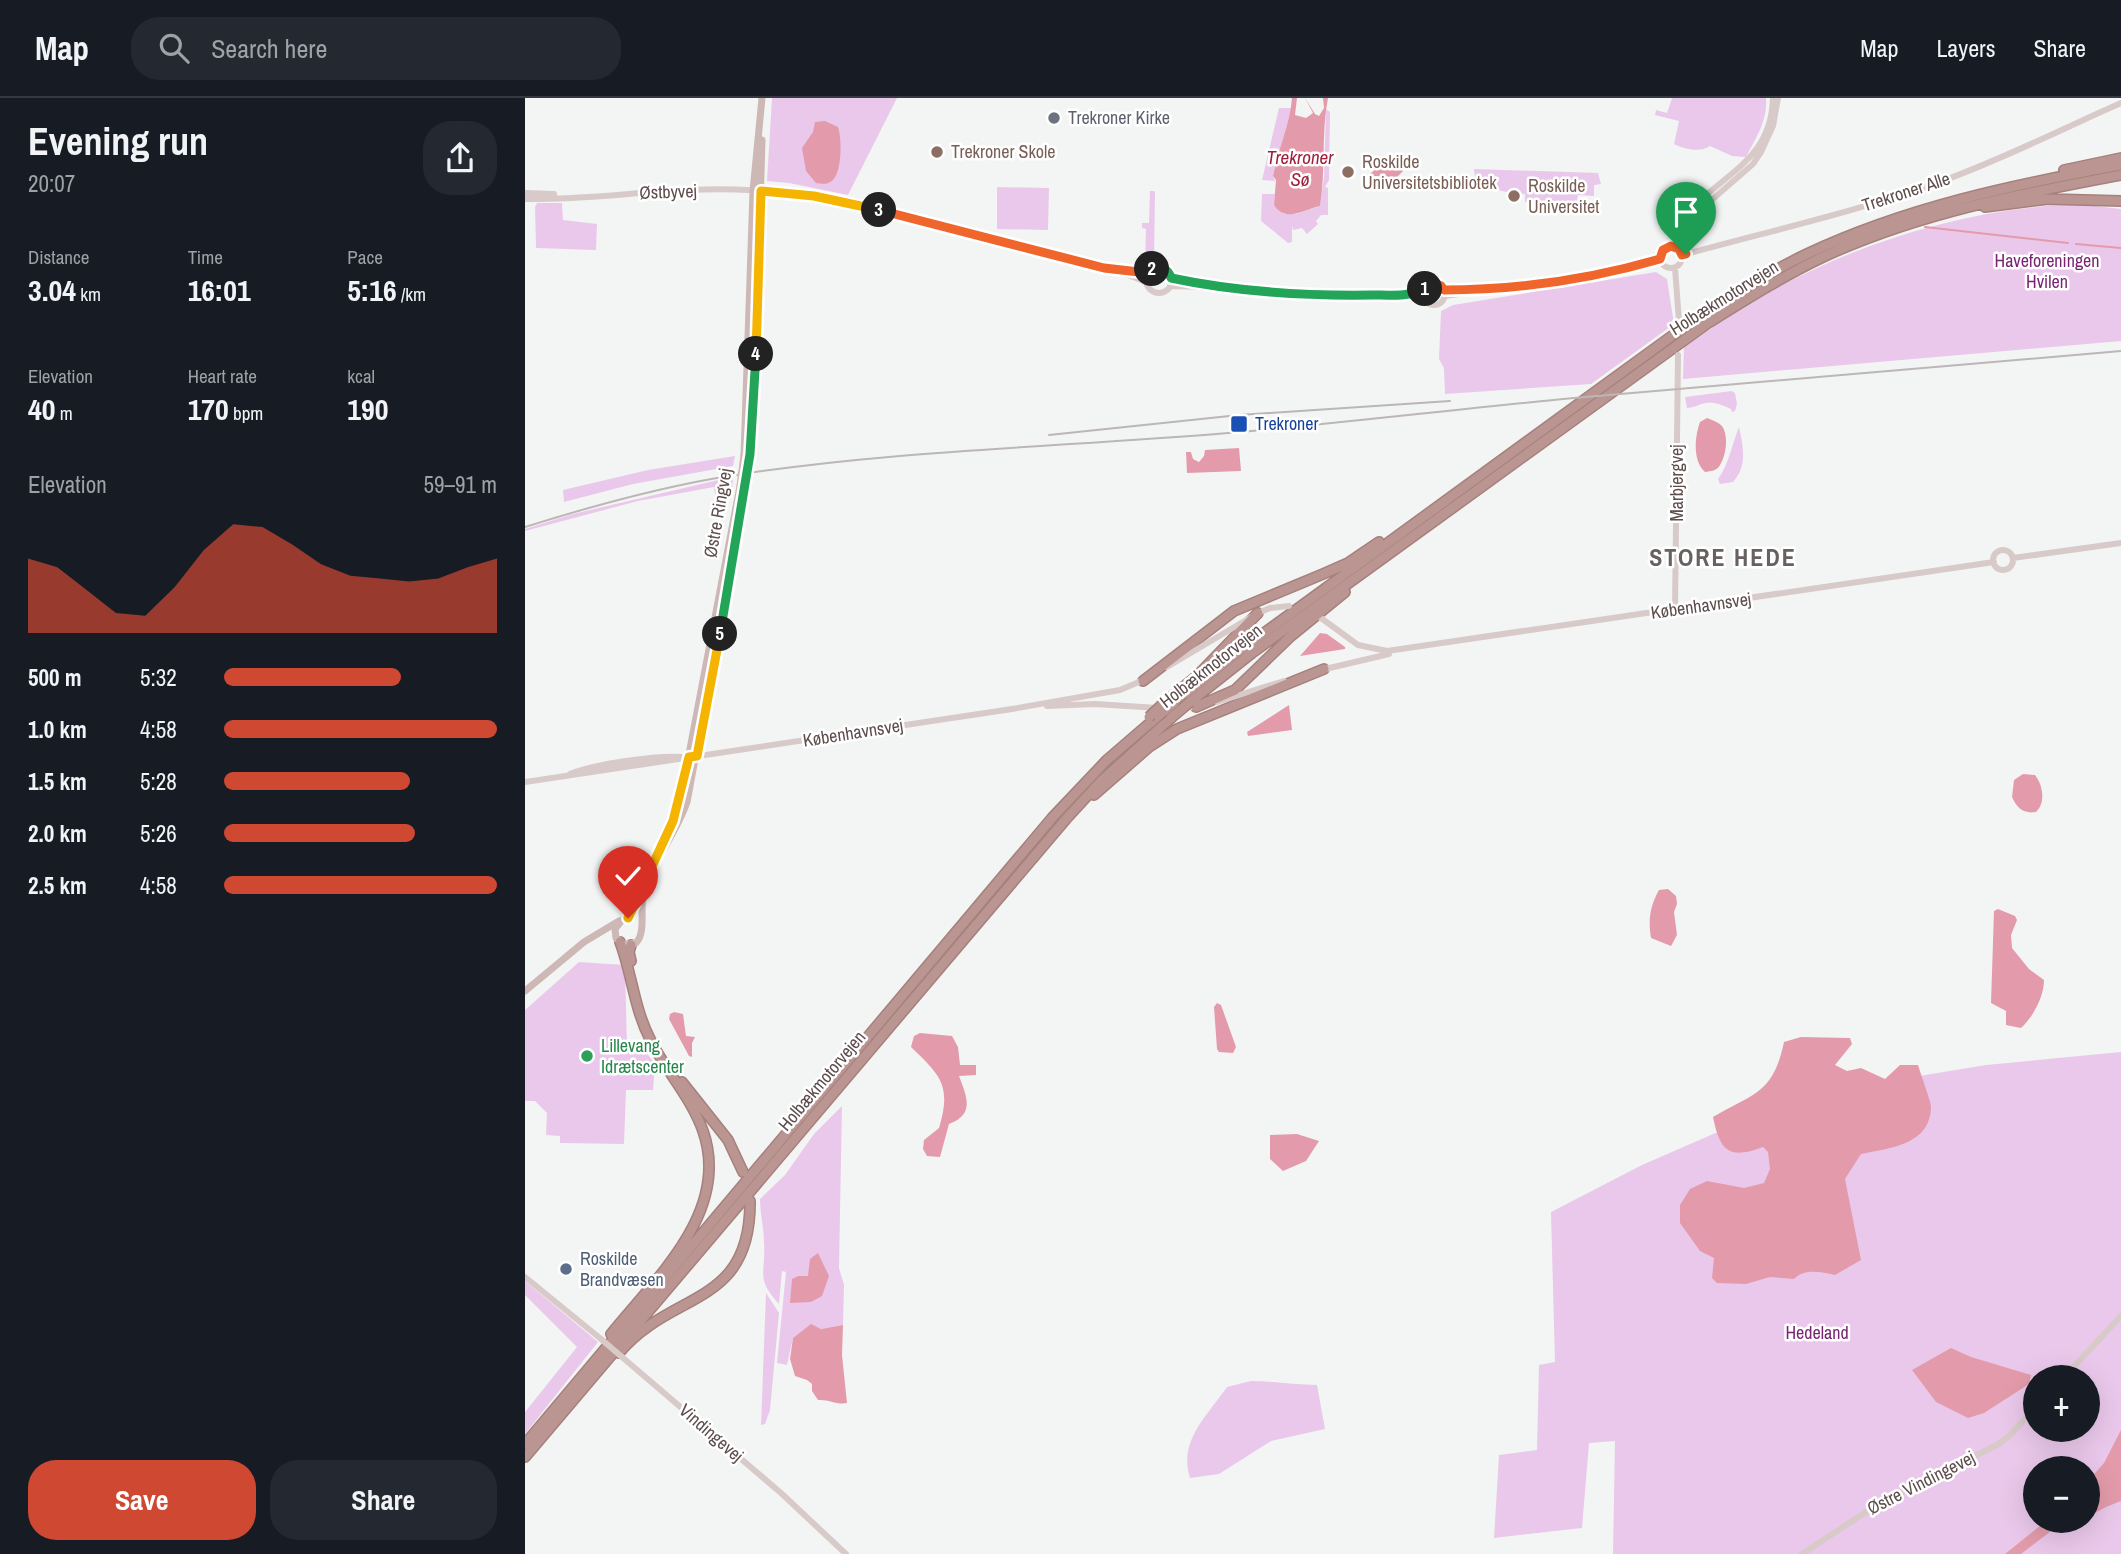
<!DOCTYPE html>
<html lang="en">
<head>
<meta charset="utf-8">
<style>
	body { margin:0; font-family:"Archivo Narrow",sans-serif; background:#242831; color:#f1f3f6; height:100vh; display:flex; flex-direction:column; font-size:26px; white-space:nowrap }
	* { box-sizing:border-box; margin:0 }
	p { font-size:23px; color:#9ea1a6 }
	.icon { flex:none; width:38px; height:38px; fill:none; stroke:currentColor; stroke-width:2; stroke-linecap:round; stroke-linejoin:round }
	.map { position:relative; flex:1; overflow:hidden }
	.drawer { display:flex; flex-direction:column; background:#171b24; width:525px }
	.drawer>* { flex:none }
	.tools { position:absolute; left:1498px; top:1267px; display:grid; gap:14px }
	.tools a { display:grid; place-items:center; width:77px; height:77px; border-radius:50%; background:#171b24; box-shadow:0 7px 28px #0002; font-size:35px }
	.pin { position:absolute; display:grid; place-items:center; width:60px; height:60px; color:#fff; margin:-72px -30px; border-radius:50% 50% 50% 0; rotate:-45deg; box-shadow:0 0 7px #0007 }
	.pin .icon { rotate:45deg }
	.km { position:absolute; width:35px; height:35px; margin:-18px; border-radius:50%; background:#222; color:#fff; font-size:19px; line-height:35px; text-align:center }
	.round { display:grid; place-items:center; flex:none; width:74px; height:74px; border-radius:28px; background:#242831 }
	.head { display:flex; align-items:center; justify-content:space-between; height:119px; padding:0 28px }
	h1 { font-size:38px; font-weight:800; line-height:52px }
	.figures { display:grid; grid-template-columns:repeat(3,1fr); gap:10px; height:119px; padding:7px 28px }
	.figures div { display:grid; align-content:center }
	.figures b { font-size:30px; font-weight:800 }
	.figures small { font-size:19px; font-weight:400 }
	.figures p { font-size:19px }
	.chart { height:196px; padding:14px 28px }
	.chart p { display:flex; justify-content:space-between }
	.chart svg { width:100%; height:126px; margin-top:7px; fill:#cf4832; opacity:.7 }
	.action { display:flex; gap:14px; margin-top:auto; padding:14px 28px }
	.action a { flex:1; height:80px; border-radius:28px; background:#cf4832; color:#fff; font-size:28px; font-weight:800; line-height:80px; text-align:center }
	.action a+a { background:#242831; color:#f1f3f6 }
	ul { padding:0 28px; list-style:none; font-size:23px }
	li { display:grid; grid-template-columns:112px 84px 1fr; align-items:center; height:52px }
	li i { height:18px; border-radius:9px; background:#cf4832 }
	header { display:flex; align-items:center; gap:42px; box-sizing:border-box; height:98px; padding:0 35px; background:#171b24; border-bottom:2px solid #363941 }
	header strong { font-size:33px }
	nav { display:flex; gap:38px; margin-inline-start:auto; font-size:24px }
	.search { width:490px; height:63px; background:#242831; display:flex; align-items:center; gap:18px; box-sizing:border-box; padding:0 24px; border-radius:28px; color:#9ea1a6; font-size:26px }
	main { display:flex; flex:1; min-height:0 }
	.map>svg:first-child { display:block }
</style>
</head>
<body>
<header>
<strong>Map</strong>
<div class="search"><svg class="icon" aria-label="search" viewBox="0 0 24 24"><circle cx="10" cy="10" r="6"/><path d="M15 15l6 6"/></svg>Search here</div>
<nav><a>Map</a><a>Layers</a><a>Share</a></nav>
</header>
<main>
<section class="drawer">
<div class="head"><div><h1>Evening run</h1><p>20:07</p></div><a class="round"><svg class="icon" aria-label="share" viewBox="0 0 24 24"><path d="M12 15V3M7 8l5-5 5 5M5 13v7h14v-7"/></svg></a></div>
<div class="figures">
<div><p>Distance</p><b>3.04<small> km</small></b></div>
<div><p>Time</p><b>16:01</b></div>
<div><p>Pace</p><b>5:16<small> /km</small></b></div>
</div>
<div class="figures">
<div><p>Elevation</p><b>40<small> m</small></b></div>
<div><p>Heart rate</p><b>170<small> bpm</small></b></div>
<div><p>kcal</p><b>190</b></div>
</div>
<div class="chart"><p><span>Elevation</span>59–91 m</p>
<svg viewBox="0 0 160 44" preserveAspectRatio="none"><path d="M0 44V18L10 21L20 29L30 37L40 38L50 28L60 15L70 6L80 7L90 13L100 20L110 24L120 25L130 26L140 25L150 21L160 18V44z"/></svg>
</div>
<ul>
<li><b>500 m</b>5:32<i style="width:65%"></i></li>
<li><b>1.0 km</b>4:58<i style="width:100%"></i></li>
<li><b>1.5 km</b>5:28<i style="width:68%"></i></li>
<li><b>2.0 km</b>5:26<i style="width:70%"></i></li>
<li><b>2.5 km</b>4:58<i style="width:100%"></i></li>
</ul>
<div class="action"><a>Save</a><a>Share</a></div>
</section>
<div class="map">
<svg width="1596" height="1456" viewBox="0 0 1596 1456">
	<rect width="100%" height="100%" fill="#f3f5f4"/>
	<path fill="#eac8eb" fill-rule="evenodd" d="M247,0H372L323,97L264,85L242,83Z
		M1147,0H1241C1243,22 1231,40 1221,59L1207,58L1185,48C1175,55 1159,51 1149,46L1154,23L1130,17L1131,12L1142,15Z
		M754,10H766C763,34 752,54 748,78L750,83L737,82Z
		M801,11L805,14L804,82L800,89L803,90V117H796L791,123L793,126L782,136L777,130L768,132L767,128V144L763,145L736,123L737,96H750L749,107L759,116H771L795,108L799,79Z
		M949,71L1073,75L1076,86L1069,87V98L1053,97L1052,103L1047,105L1000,104V96C982,95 965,92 950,80Z
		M472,89L524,90L523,132L472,131Z
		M625,93H629L630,95L629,163L621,169L613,163H620L621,131L617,130V125H624Z
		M12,105H37L38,122L72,126L71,152L11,150L10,109Z
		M1554,106L1596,111V243L1158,281L1159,249C1184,232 1209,213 1235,199C1333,144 1441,110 1554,106Z
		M1131,174L1142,181L1149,226L1066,286L920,296L919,270L914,261L916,213L928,207Z
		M1207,293L1210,295L1212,306L1210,313L1207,314L1206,311C1197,307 1190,304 1181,305C1174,306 1169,310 1162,310L1160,299Z
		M1214,329C1218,348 1223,368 1208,384L1195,386L1193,381C1204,366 1207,346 1214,329Z
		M210,358L208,368L108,386L39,404L38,392L123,372Z
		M206,379L208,382L206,397L190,396L189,389L113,403L0,433V431L48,416Z
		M54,864L100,867L102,949L118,950L130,966L128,992H101L99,1046L35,1045V1038L21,1037L22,1015L10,1003H0V912Z
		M1596,954V1456H1088L1090,1343L1064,1345L1057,1430L969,1440L974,1357L1012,1352L1014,1267L1030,1264L1026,1114L1117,1067L1195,1033L1376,981L1461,967ZM1510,1279H1563V1332H1510ZM1510,1370H1563V1423H1510Z
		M317,1008L314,1170L319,1187L318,1227L296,1231L286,1227L268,1240L262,1267L252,1265L261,1174L257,1173L254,1206C230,1179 241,1177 239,1145C239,1130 235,1116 235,1101L260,1077L289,1036Z
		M0,1183L73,1244L0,1336V1314L52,1249L0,1197Z
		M241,1195L254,1215L245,1312L240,1326L236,1327Z
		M726,1283C748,1283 769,1287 792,1287L800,1331L746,1343L694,1376L665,1380C653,1343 682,1318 702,1289Z"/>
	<path fill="#e39bab" d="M767,0H772L770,17L781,20L788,15L780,0L790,16L794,18L799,10L798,0H803C796,35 801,73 795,108C778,112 761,125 749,107L751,82L748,78C753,51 765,27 767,0Z
		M300,23L313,29C317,40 317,73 308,82C303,87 297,86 291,85L281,73L277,50L288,34L290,24Z
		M864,58L874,60L878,65V73L872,79L848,78L847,86L842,82L845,76L854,68L851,66V63Z
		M1182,320C1187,322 1193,324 1197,328C1204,338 1201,358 1195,367C1192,373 1186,373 1180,374C1167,362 1170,338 1175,324Z
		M714,350L716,373L662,375L661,354H666L668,361L674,364L679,358L680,352Z
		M795,535L802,536L820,549V551L775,558Z
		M764,607L767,632L723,638L722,634Z
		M1498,676L1510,677C1518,687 1521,705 1511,714C1498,716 1492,710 1487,699L1489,682Z
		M1143,791L1151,798L1152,806L1149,814L1152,837L1146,848L1126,840C1123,822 1125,808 1134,792Z
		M1473,811L1490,818L1492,822L1486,837L1487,850L1504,871L1519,882C1519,899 1508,919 1496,930L1481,927V913L1466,905L1469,813Z
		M692,905L696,907L711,949L708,955L694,954L692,951L689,909Z
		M149,914L158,916L161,938L170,939L167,945V959L164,958L144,921L145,916Z
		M395,935L427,938L433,949L435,967H451V977L434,978C442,999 450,1016 424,1026L415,1059L402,1058L398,1051L399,1042L414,1030C427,987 415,977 386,949L389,938Z
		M1276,939L1325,940L1327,946L1310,967L1322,973L1336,970L1360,981L1375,967H1393C1395,974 1406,1004 1406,1008C1406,1047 1365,1050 1336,1056L1320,1081L1336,1162L1310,1177C1296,1174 1280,1170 1269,1181L1245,1179L1221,1186L1192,1185L1187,1180L1189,1160L1175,1153L1155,1125V1107L1165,1091L1182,1083L1219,1090L1239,1085L1245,1071L1243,1054L1238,1049C1204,1062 1195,1053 1188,1019C1229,995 1248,996 1259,944Z
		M772,1036L794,1043L781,1063L758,1073L745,1061V1037Z
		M293,1155L304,1178L297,1198L286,1204L265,1205L267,1181L273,1178H283L285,1161Z
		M286,1226L296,1231L318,1227L317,1257L322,1305C312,1307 303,1301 293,1302L287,1293V1286L282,1282L270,1278L265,1261L268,1240Z
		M1426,1250L1446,1259L1506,1277L1504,1286L1459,1315L1443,1320L1411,1304L1387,1272Z
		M1596,1332V1403L1581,1409L1563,1419V1383L1579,1365Z
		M1521,1423H1557L1548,1428L1534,1427L1496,1456H1480Z"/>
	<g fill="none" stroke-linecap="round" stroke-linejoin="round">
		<path stroke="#e39bab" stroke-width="2" d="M1400,129L1543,145
			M1551,146L1596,150"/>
		<defs>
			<path id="highway" d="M1539,72L1596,60
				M1460,109L1523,101L1596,103
				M618,583L709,513L798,476L823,465L854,444
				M665,604L727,555L1183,225C1220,202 1258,178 1298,159C1393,115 1495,96 1596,77
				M639,605L674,576L733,515
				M649,605L713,554L1162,227C1201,202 1240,176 1282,156C1382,109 1488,87 1596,67
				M671,609L710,592L766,538L820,494
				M569,697L624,649L652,631L799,571
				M106,863L104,854L106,847
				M157,984L203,1042L218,1074
				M86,1236C132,1179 206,1113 178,1033C166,999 140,972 125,941C109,910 107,876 95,844
				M94,1255C146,1192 226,1210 225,1103
				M0,1346L527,720L582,662L633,618
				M0,1359L541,721L576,683L646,620"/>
		</defs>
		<use href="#highway" stroke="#a6807c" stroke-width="12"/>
		<path stroke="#d8cac8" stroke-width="6" d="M0,95L29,96
			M0,101C74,102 149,88 223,92C318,97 407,127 498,151C539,162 582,167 621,184
			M1135 159a11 11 0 1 1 22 0a11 11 0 1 1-22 0Z
			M1146,148C1151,136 1156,124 1164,114C1199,74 1246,63 1248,0
			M1151,149L1167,119L1228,66L1236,54L1248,28L1253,0
			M1158,157C1245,133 1335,113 1420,82C1480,60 1537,31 1596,5
			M621 182a13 13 0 1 1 26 0a13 13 0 1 1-26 0Z
			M1150,170L1154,223
			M598,172L623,175
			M646,180L671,185
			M898 196a11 11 0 1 1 22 0a11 11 0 1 1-22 0Z
			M645,188L687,189L775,196L899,198
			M920,198C992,187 1065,181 1135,161
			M1468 462a10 10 0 1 1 20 0a10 10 0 1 1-20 0Z
			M1488,460L1596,445
			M1150,512L1153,257
			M796,520L833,547L862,553L1469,464
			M642,569L733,515L745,510L764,508
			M796,572L864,556
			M692,604L759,583
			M522,608L570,606L649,611L675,608
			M45,676C69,666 132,657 158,659
			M0,684L487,611L595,592L621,581
			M0,1179L76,1241
			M97,1259L256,1395L321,1456
			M1539,1279L1596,1218
			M1277,1456L1353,1406L1472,1347L1484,1338L1510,1310"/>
		<path stroke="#cdb8b6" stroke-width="7" d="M225,356L231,246L237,42
			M219,357L228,93L237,0
			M133,755L148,723L157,693L215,388
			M103,820L115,795
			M97,822L90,831L91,840L99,847L111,845C121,834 115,813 118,798C126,765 151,737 162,704L221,388
			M0,893L59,844L94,823"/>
		<use href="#highway" stroke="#bb9591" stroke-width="9"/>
		<path stroke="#bcb7b6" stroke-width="2" d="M524,337L714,317L925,303
			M0,429C67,408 135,389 204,378C369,352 537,349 703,335C818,325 933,311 1049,300C1231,283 1414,270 1596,253"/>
		<defs>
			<path id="highway-bridge" d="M633,618L649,605
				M624,619L639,605
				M646,620L665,604"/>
		</defs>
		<use href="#highway-bridge" stroke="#a6807c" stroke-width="12" stroke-linecap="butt"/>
		<path stroke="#d8cac8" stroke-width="6" d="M76,1241L97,1259"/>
		<path stroke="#cdb8b6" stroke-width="7" d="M215,388L219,357
			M221,388L225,356"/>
		<use href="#highway-bridge" stroke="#bb9591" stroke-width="9"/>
	</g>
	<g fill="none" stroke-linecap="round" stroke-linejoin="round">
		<defs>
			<path id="split-1" d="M900,191L909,185L916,188L919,192C991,192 1066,181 1135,161L1138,152L1146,148L1154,151L1157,157L1161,156"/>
			<path id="split-2" d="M627,171C635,167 643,170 646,180C712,194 780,198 847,197C863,197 886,199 900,191"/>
			<path id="split-3" d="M354,112L579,170L623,175L627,171"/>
			<path id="split-4" d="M231,256L236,93L289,98L354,112"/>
			<path id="split-5" d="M195,536L225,356L231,256"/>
			<path id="split-6" d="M103,820L148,723L164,659L172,658L195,536"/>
		</defs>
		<use href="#split-1" stroke="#fff" stroke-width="14"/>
		<use href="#split-2" stroke="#fff" stroke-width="14"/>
		<use href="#split-3" stroke="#fff" stroke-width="14"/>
		<use href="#split-4" stroke="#fff" stroke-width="14"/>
		<use href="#split-5" stroke="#fff" stroke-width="14"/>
		<use href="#split-6" stroke="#fff" stroke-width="14"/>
		<use href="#split-1" stroke="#f0652b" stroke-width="9"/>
		<use href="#split-2" stroke="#22a559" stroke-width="9"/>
		<use href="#split-3" stroke="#f0652b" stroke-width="9"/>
		<use href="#split-4" stroke="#f5b400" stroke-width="9"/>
		<use href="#split-5" stroke="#22a559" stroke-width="9"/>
		<use href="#split-6" stroke="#f5b400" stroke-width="9"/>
	</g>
	<circle fill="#6b7280" stroke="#fff" stroke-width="2.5" cx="529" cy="20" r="7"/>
	<g fill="#8d6e63" stroke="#fff" stroke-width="2.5">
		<circle cx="412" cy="54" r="7"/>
		<circle cx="823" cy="74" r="7"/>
		<circle cx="989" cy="98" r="7"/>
	</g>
	<rect fill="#1a4fb4" stroke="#fff" stroke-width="2.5" x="705" y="317" width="18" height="18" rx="3.5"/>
	<circle fill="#2e9e5b" stroke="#fff" stroke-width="2.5" cx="62" cy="958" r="7"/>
	<circle fill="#5c6f8a" stroke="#fff" stroke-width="2.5" cx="41" cy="1171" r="7"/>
	<g text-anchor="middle" stroke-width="5" stroke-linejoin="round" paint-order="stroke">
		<g font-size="18" fill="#5b616d" stroke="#fff" text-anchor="start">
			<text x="543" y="26">Trekroner Kirke</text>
		</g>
		<g font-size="18" fill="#785e54" stroke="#fff" text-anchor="start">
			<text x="426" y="60">Trekroner Skole</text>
			<text x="837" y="70">Roskilde<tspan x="837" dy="21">Universitetsbibliotek</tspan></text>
			<text x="1003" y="94">Roskilde<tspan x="1003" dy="21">Universitet</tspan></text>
		</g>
		<g font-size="18" fill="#5e4d4d" stroke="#fff">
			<text transform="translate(143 94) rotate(-2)" y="6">Østbyvej</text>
			<text transform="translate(1381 94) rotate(-18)" y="6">Trekroner Alle</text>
			<text transform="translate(1199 200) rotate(-32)" y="6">Holbækmotorvejen</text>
			<text transform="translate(1152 385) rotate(-90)" y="6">Marbjergvej</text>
			<text transform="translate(193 415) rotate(-80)" y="6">Østre Ringvej</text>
			<text transform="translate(1176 508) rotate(-8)" y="6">Københavnsvej</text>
			<text transform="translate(686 568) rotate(-38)" y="6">Holbækmotorvejen</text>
			<text transform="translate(328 635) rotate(-9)" y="6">Københavnsvej</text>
			<text transform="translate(297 983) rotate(-50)" y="6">Holbækmotorvejen</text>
			<text transform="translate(186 1335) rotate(41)" y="6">Vindingevej</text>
			<text transform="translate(1396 1385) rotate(-27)" y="6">Østre Vindingevej</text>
		</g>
		<g font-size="18" fill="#792473" stroke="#fff">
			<text x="1522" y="169">Haveforeningen<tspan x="1522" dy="21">Hvilen</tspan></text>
			<text x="1292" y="1241">Hedeland</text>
		</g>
		<g font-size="18" fill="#164399" stroke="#fff" text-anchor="start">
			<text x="730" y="332">Trekroner</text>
		</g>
		<g font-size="18" fill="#27864d" stroke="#fff" text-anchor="start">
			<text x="76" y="954">Lillevang<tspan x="76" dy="21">Idrætscenter</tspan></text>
		</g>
		<g font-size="18" fill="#4e5e75" stroke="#fff" text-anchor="start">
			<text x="55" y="1167">Roskilde<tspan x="55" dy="21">Brandvæsen</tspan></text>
		</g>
		<g font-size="19" font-style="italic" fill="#9f1f3b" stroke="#fff">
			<text x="775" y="66">Trekroner<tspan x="775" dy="22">Sø</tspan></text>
		</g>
		<g font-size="24" font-weight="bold" letter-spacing="2" fill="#676160" stroke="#fff">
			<text x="1198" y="468">STORE HEDE</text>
		</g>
	</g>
</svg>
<div class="tools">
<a>+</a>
<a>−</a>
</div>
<div class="pin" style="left:1161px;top:156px;background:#1e9e55"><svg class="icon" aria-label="arrive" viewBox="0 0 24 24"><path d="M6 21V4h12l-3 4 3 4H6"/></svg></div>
<div class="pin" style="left:103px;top:820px;background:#d93025"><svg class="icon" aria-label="check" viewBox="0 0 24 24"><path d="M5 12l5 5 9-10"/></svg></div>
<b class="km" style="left:900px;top:191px">1</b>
<b class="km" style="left:627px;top:171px">2</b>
<b class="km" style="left:354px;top:112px">3</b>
<b class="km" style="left:231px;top:256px">4</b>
<b class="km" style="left:195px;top:536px">5</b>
</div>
</main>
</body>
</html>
